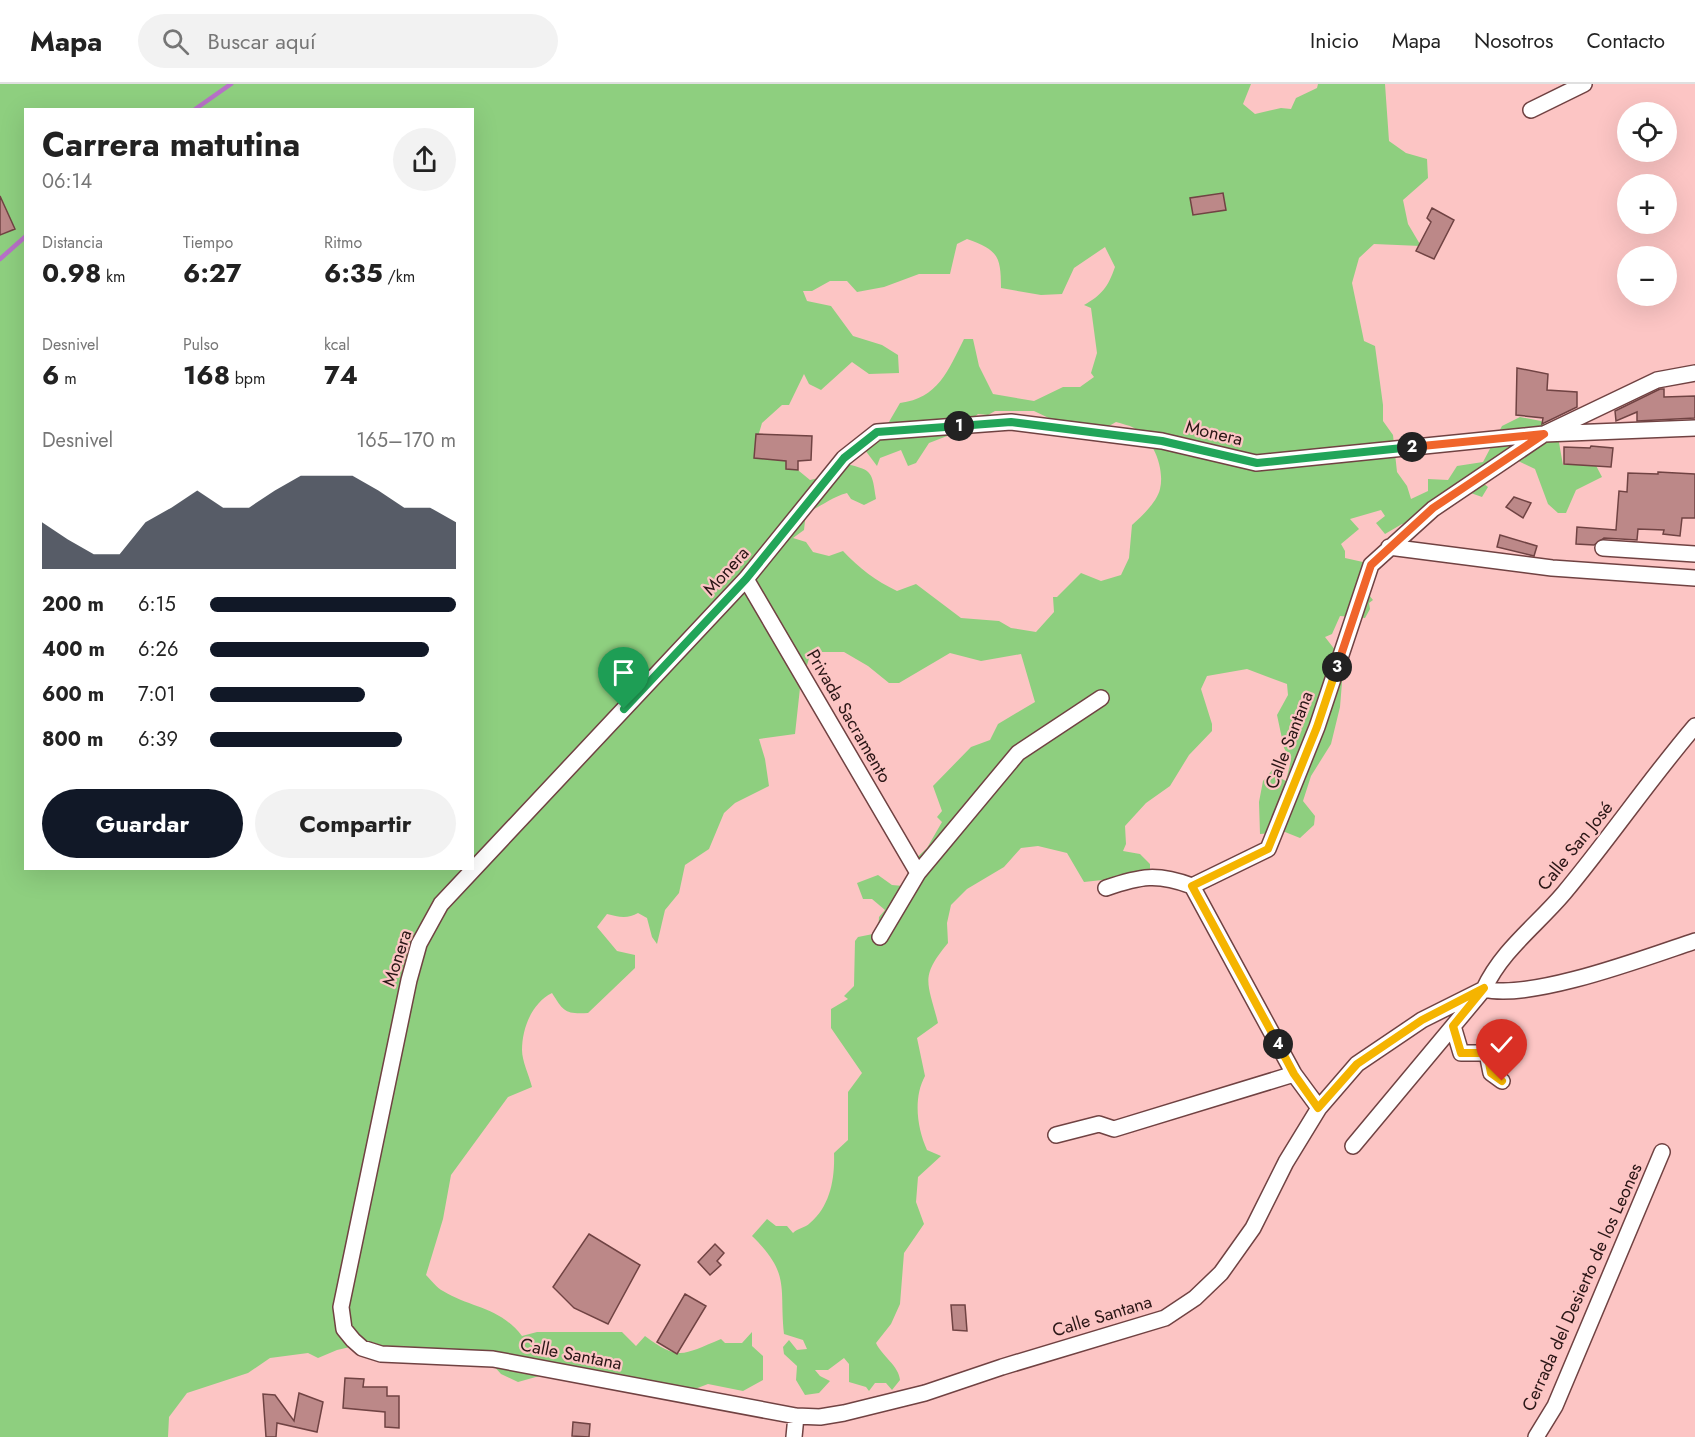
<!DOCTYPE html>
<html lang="es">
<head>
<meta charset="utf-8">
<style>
	body { margin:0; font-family:Jost,sans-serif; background:#f2f2f2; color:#222; height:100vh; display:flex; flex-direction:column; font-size:22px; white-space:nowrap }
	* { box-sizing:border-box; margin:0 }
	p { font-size:20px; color:#767676 }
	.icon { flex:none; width:33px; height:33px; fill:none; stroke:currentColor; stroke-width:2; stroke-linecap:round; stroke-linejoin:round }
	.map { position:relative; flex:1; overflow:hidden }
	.sheet { position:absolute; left:24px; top:24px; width:450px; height:762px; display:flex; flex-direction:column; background:#fff; border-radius:0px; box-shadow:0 6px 24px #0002 }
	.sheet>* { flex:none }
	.fabs { position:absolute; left:1617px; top:18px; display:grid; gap:12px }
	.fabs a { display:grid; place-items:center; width:60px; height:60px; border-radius:50%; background:#fff; box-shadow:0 6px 24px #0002; font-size:30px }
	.pin { position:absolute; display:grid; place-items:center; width:51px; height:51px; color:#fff; margin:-62px -26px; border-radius:50% 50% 50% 0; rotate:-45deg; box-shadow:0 0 6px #0007 }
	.pin .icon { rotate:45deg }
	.km { position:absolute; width:30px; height:30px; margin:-15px; border-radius:50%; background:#222; color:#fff; font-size:16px; line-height:30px; text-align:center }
	.round { display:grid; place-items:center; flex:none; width:63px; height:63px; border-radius:32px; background:#f2f2f2 }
	.overview { display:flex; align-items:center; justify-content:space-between; height:102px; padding:0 18px }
	h1 { font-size:33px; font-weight:700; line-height:45px }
	.stats { display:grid; grid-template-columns:repeat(3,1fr); gap:9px; height:102px; padding:6px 18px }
	.stats div { display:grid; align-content:center }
	.stats b { font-size:26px; font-weight:700 }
	.stats small { font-size:16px; font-weight:400 }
	.stats p { font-size:16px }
	.chart { height:168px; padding:12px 18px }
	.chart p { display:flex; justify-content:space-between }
	.chart svg { width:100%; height:108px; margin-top:6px; fill:#111827; opacity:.7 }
	.button { display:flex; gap:12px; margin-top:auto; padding:12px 18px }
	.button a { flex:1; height:69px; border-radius:36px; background:#111827; color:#fff; font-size:24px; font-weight:700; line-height:69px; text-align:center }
	.button a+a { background:#f2f2f2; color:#222 }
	ul { padding:0 18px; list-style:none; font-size:20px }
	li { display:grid; grid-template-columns:96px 72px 1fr; align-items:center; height:45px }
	li i { height:15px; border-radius:8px; background:#111827 }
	header { display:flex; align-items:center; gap:36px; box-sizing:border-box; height:84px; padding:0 30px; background:#fff; border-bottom:2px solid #e0e0e0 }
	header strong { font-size:28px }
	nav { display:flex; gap:33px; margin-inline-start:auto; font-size:21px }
	.search { width:420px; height:54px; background:#f2f2f2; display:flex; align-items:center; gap:15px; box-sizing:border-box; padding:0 21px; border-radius:33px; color:#767676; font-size:22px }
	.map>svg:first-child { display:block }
</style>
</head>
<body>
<header>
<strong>Mapa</strong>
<div class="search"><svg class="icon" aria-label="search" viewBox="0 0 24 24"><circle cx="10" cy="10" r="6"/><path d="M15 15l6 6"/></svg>Buscar aquí</div>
<nav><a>Inicio</a><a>Mapa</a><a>Nosotros</a><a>Contacto</a></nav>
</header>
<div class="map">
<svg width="1695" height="1353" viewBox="0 0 1695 1353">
	<rect width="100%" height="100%" fill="#fcc5c4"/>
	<path fill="#8ecf7f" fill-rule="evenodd" d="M0,0H1251L1243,20L1255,30L1281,24L1291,25L1296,14L1317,4L1318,0H1385L1389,57L1406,69L1427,75L1428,94L1403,116L1408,140L1421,162L1374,160L1359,174L1352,199L1364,257L1375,262L1383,321V337L1393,351L1397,388L1407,402L1411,415L1428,407V395L1448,396L1457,382L1483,378L1502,342L1520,333L1541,337L1558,353L1563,381H1582L1591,372L1602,393L1576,406L1566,429H1558L1548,420L1535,385L1514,375L1483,399L1488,403L1482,413L1468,408L1453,410L1432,436L1402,440L1385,450L1376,439L1385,432L1381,426L1350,435L1359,445L1341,460L1345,467V474L1363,478C1362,488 1366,509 1373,516L1369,519L1370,525L1365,534L1340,532L1332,550L1325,553L1339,571L1343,586L1340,623L1331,660L1311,692L1303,717L1315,732L1314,741L1300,754L1285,748L1260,750L1259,718L1263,697L1274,684L1280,694L1286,697L1291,676L1284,664L1277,631L1288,611L1287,600L1247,585L1207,592L1201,605L1212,640V647L1189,671L1170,702L1146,719L1125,742L1126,760L1123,767L1140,770L1150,780V786L1138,792L1084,798L1067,769L1038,762L1021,764L1004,783L967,805L951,821L947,839L948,859C919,894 928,898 938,939L917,954L925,992C913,1014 917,1044 927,1066L941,1072L918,1093L916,1118L924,1140L904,1169L900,1220L891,1240L876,1259C882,1272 899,1282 900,1296L892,1306L886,1299H875L869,1307L866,1303L849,1298V1280L844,1274L828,1286H815L820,1292L830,1297L819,1309L805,1311L796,1296L797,1282L784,1270L783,1263L789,1256L797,1266L807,1265L803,1256L784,1250C779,1203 791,1190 752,1152L767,1135L776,1142H787L793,1149C798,1144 805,1144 810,1139C830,1122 835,1095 834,1069L848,1056V1008L862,989L831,944V925L848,915L844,912L854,902L855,857L858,853L878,849L879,833L885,826L872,815H863L857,799L878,791L892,801L903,802L910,791L909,781L927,764L942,738L937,733L942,727L933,702L971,663L990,656L998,640L1035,618L1021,570L981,577L950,569L899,599H889L868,582L844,568H811L800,604L795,650L759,655L765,675L769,702L735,719L724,729L709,765L685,781L679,809L665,826L657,860L652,853L647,834L638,829C628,835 618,833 607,830L597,843L617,867L635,871V884L588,929C565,930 564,928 552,909C532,919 522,944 522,966C522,977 529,991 532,1003L508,1013L451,1091L443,1135L426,1191C431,1196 437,1204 443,1207C471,1224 500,1223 522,1252L537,1248H622L636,1262L645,1252C679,1278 684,1270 721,1255L725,1259H742L752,1248V1262L763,1272V1296L743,1307L708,1300L687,1308L550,1289L518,1298L501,1290L492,1280L392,1266L372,1258L337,1266L318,1274L308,1269L270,1274L248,1289L187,1309L169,1333L168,1353H0ZM26,26H472V784H26ZM967,155C998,166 1001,172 1001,204L1041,211L1062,210L1074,184L1105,163L1115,183C1108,203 1102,211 1084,221L1091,224L1097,269L1091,289L1094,293L1080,303H1063L1034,317L993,310L979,282L973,255H964C948,287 938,314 900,319L886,343L865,366L877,382L880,374L901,366L908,382L916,379L929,359L955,349L978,330L988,331L995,327H1034L1070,344L1091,351L1097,357L1102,346L1116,338C1122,340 1129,341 1134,344C1153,354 1165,384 1160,405C1157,418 1142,432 1132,441L1129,474L1121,491L1101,497L1081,489L1057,513H1053L1054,528L1036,548L1011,544L999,537L961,534L916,500L897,507C876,497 859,484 843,467L829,472L813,468L806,458L793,454L804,446L806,428C822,423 831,413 847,409L851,415L864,421L876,415C872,388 873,386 846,380L823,393L810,396L782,373L754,366L762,339L782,321H789L804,290L809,300L821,306L852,278L869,290L899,289L898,271L882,261L853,252L831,222L807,217L803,207H812L830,197H847L857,208L884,203L919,190H950L957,160Z"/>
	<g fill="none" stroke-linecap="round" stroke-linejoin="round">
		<path stroke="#b771c7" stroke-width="4.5" d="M194,26L231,0
			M0,175L26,152"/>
	</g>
	<path fill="#bc8888" stroke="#704343" stroke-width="1.5" d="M1223,109L1226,126L1193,131L1190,114Z
		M0,112L15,145L0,151Z
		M1432,124L1454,136L1434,175L1416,167L1431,138L1427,134Z
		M1517,284L1548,290L1547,306L1577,308V323L1542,340L1543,334L1516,331Z
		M1660,305H1664V313L1695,312V334L1637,337V328L1616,337L1615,327Z
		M756,350L812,352L811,376L798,377V386L786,385V377L754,374Z
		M1591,362L1613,364L1611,383L1564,380V363L1590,364Z
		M1658,388L1695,390V434H1682L1680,452L1663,450L1664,446L1638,445L1637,456L1604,454L1594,461L1576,460L1577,443L1616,446L1619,407L1627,408L1628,389L1658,390Z
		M1514,413L1531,419L1523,434L1506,423Z
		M1500,451L1537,462L1534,472L1497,463Z
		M589,1150L640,1181L608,1240L574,1224L553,1203Z
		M715,1160L724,1169L717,1177L721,1181L710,1191L698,1178Z
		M685,1210L706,1222L677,1270L657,1258Z
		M951,1221H965L967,1247L953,1246Z
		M345,1294L364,1295L363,1303H387V1312H399V1344L385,1343V1328L343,1324Z
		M299,1309L323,1318L317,1348L277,1339L276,1353H266L263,1310L275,1311L294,1337Z
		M573,1338L590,1340L589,1353L572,1352Z"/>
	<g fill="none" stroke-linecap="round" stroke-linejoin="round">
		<defs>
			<path id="minor" d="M1531,26L1584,0
				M1695,344L1544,350L1256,379L1162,357L1011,338L877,348L844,374L746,495L441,820L419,860L409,896L341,1223L344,1245L353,1256L362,1264L381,1270L493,1275L796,1332L820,1333L844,1329L925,1309L1002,1283L1165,1234L1195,1214L1221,1189L1253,1144L1286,1078L1319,1024L1357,980L1422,936L1484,905C1531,917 1647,873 1695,857
				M1389,463L1552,484L1695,494
				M1603,464L1695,470
				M746,495L918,789
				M1192,802L1268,765L1317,643L1371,481L1433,425L1544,350L1657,296L1695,289
				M1106,804C1141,792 1157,789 1192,802L1294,990L1319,1024
				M880,853L918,789L1018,669L1101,614
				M1453,942L1461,969H1487L1491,989L1502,997
				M1056,1051L1099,1040L1114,1045L1294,990
				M1353,1062L1484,905C1502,866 1537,841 1564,809C1609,755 1649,696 1695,642
				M794,1353L796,1332
				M1536,1353L1555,1322L1662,1068"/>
		</defs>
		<use href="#minor" stroke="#704242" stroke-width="18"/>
		<use href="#minor" stroke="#fff" stroke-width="15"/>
	</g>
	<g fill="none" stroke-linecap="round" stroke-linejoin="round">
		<defs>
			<path id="split-1" d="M624,625L746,495L844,374L877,348L959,342"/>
			<path id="split-2" d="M959,342L1011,338L1162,357L1257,379L1412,363"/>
			<path id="split-3" d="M1337,583L1371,481L1433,424L1544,350L1412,363"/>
			<path id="split-4" d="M1278,960L1192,802L1268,765L1317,643L1337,583"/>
			<path id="split-5" d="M1278,960L1294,990L1318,1024L1357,980L1422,936L1484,904L1453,942L1461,969H1487L1491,989L1502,997"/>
		</defs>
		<use href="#split-1" stroke="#fff" stroke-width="12"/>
		<use href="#split-2" stroke="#fff" stroke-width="12"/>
		<use href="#split-3" stroke="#fff" stroke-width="12"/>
		<use href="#split-4" stroke="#fff" stroke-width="12"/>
		<use href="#split-5" stroke="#fff" stroke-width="12"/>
		<use href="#split-1" stroke="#22a559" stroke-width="8"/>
		<use href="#split-2" stroke="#22a559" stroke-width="8"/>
		<use href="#split-3" stroke="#f0652b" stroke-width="8"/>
		<use href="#split-4" stroke="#f5b400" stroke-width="8"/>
		<use href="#split-5" stroke="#f5b400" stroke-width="8"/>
	</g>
	<g text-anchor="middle" stroke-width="4.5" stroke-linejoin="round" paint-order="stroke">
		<g font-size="18" fill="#2a1616" stroke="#fcc5c4">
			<text transform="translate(1214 349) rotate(13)" y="6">Monera</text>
			<text transform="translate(726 487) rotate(-48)" y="6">Monera</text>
			<text transform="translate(849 632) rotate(60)" y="6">Privada Sacramento</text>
			<text transform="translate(1289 656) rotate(-69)" y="6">Calle Santana</text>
			<text transform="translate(1575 762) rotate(-51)" y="6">Calle San José</text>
			<text transform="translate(397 874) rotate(-72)" y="6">Monera</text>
			<text transform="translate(1582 1203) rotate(-66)" y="6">Cerrada del Desierto de los Leones</text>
			<text transform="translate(1102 1232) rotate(-17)" y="6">Calle Santana</text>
			<text transform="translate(571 1270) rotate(11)" y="6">Calle Santana</text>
		</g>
	</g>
</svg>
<div class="fabs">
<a><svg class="icon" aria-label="locate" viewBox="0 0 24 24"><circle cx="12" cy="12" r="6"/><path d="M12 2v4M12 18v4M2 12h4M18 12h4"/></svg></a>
<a>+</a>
<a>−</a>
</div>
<div class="pin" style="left:624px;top:625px;background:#1e9e55"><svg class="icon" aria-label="arrive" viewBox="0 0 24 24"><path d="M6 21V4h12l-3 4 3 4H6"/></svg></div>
<div class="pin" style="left:1502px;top:997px;background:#d93025"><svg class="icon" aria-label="check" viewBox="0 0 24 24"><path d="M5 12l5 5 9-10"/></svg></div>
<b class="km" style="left:959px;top:342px">1</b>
<b class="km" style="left:1412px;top:363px">2</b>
<b class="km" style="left:1337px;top:583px">3</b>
<b class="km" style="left:1278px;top:960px">4</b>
<section class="sheet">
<div class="overview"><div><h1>Carrera matutina</h1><p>06:14</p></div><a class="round"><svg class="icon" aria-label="share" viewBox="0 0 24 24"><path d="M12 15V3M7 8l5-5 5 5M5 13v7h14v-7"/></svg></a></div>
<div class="stats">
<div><p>Distancia</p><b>0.98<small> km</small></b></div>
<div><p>Tiempo</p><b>6:27</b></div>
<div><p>Ritmo</p><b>6:35<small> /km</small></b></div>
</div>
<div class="stats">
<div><p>Desnivel</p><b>6<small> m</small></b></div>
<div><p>Pulso</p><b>168<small> bpm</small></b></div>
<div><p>kcal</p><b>74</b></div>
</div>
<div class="chart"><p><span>Desnivel</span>165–170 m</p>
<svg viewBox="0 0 160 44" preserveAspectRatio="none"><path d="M0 44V25L10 32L20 38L30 38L40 25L50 19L60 12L70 19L80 19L90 12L100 6L110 6L120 6L130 12L140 19L150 19L160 25V44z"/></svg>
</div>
<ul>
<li><b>200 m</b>6:15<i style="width:100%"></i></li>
<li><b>400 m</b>6:26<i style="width:89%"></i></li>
<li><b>600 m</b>7:01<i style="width:63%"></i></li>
<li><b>800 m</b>6:39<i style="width:78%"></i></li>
</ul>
<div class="button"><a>Guardar</a><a>Compartir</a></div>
</section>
</div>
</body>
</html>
